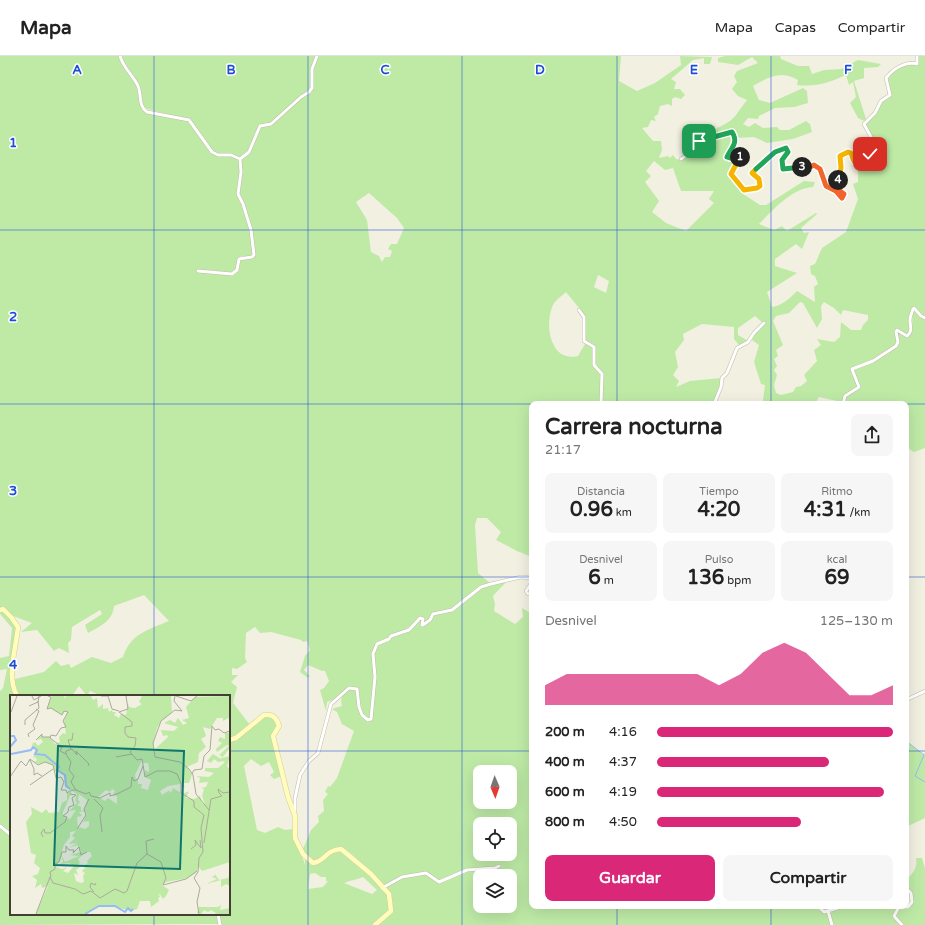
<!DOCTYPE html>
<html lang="es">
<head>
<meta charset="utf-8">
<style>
	body { margin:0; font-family:"Varela Round",sans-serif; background:#f6f6f6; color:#222; height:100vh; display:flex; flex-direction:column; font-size:15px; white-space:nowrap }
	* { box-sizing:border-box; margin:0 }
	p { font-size:13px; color:#767676 }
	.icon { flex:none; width:22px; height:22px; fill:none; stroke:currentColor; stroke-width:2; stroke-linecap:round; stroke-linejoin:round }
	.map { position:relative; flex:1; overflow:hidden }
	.drawer { position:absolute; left:529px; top:345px; width:380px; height:508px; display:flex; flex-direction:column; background:#fff; border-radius:8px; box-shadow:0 4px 16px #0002 }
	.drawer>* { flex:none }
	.needle { width:26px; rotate:178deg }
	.buttons { position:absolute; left:473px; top:709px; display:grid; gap:8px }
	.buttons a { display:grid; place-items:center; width:44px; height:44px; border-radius:8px; background:#fff; box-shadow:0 4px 16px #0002; font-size:20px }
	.pin { position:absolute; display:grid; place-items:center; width:34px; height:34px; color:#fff; margin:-17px; border-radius:8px; box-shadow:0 2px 6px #0006 }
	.km { position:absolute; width:20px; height:20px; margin:-10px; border-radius:50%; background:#222; color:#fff; font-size:11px; line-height:20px; text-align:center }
	.round { display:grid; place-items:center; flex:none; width:42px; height:42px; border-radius:8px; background:#f6f6f6 }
	.overview { display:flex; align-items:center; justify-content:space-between; height:68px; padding:0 16px }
	h1 { font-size:22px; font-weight:700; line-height:30px }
	.metrics { display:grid; grid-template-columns:repeat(3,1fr); gap:6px; height:68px; padding:4px 16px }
	.metrics div { display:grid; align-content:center; border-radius:8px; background:#f6f6f6; text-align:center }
	.metrics b { font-size:20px; font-weight:700 }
	.metrics small { font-size:11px; font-weight:400 }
	.metrics p { font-size:11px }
	.chart { height:112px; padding:8px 16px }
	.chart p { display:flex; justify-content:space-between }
	.chart svg { width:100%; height:72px; margin-top:4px; fill:#db2777; opacity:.7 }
	.cta { display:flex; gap:8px; margin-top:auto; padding:8px 16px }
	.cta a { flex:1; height:46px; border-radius:8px; background:#db2777; color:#fff; font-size:16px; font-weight:700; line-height:46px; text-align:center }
	.cta a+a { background:#f6f6f6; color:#222 }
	ul { padding:0 16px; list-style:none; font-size:13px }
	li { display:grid; grid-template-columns:64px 48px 1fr; align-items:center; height:30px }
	li i { height:10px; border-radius:5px; background:#db2777 }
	header { display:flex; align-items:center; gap:24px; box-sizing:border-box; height:56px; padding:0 20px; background:#fff; border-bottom:1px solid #e0e0e0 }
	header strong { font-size:19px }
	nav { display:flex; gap:22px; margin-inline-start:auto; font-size:14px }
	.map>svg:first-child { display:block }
</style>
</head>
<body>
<header>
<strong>Mapa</strong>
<nav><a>Mapa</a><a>Capas</a><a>Compartir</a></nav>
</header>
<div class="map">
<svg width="925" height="869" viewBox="0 0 925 869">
	<rect width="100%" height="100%" fill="#f2f0e1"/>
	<path fill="#beeaa6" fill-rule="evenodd" d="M0,0H119C122,12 132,19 137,31C141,41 137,50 147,56L188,65L212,96L218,100H231L239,104L240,117L237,138L242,149L250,175L253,200H241L238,202L236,213L232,217L211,214L198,215L228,219L236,217L238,205L241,202H252L255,200L252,174L244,148L239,138L242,117L241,104L250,97L261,70L272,69L302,42L310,37L313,32V13L318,0H621L619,25L637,35L655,27L681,9L680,0L712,1L710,8H704V2L693,4L671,23L676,26L674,33H680L685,39L681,43L675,41L672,43V50L668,48L660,50L658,58L654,61L656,65L651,64L648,71L642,72L653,85H661L662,94L659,102L668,100L670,102L673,99L676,103L682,104L691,98L701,85L731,77C738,87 730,92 726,101L729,103L737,99L739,102L730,118L744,135L743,138L760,149H766L804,125L815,126L813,131C792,132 773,154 759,168L774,174L782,170L787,175L816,157L817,158L801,172L804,177L809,176L802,193L796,188L775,203V210L797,217L767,236L772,251C782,250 790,242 797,235L815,246L814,231L818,228L815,220L811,218L810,210L815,208L822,192L846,176L858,143L853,128L858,126V106L863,101L871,99C876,86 868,79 865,68L876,58L882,46L889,42L891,39L887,22C894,13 905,7 917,8L919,7L918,0H925V261L914,251L912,253C911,256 909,259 909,263C908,269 912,273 906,279L903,278L900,274L897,273L895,275L897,286L896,289L873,304L852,313L851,317L858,330L844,339L842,346L819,341L815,348H764L763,344L765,329L761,328L754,306L759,289L752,284L754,278L766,266L763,267L755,260L738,272V279L748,285L739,289L734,283V271L702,268L683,278L684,284L675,296L678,311L673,319L679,325L676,331L690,325L721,322V331L713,348H602V318L595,309L596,293L585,284L584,258L566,236C562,240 555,244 553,249C544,268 550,307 578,300L585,288L593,292L594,309L600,318V348H532V501L517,495L496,484L501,476L487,462H477L475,469L478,517L490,527L481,531L452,553L433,557L430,563L423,568L424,563L420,561C409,575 400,573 389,582C385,585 379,585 375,589L372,598L374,621L370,663L363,658L357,632L349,631L335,643L327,646L326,655L320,634L324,632L329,625L325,615H322L308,609L304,614L310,620L308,622L300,616L305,600L310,594L307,585L303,586L301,584L271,576L260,577L255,571L246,577L245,602L247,606L237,613L232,612V619H238L231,626L237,631L233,647L250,669L231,682H229V640H95L97,638L90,635L87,640L79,630L72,640H19L15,632V623L44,616L56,605L61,610L69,608L71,612L92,601L111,607L123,601C131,577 148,574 169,565L144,539L114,550C113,565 99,571 88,577L85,569L102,558L100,554L72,571L71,584L68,587L69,597L59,592L54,595L37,574L21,576L32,567L13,560L4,552H0ZM654,105L665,114L673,112L681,135H714L709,143L714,147L686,175L666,167L652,156L659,145L645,126L651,120L646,115ZM369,137L397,162L404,172L397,188H391L388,193L392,195L390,201H385L382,206L379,200L371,196L367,164L356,146ZM598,219L609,225L606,237L594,231ZM800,246L803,247L817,272L822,263L821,250L824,246L834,252L841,259L843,254L868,259V264L863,269L861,274H851L841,266L840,281L834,286L817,283L821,289L814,294L817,305L804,319L807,325L801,330L796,331L793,336L781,339L776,337L774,329L777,319L774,314L777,310L774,303L778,300L776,294L783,289L773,265L776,260L789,257Z
		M121,0H316L311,13V31L309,35L271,68L259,69L249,96L240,102L218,98L213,95L191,65L144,52L139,29L123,7Z
		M725,0H780L781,3L798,10H809L812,18L824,14L841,13L858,4L881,8L878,11L864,12V22L854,25L866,63L864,65L858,62L850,47L856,41L853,26L849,29L846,19C828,27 817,31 797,29L798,24C781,14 769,21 753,30L759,44L770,47L803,32L807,35L808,47L794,51L775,52L759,60L758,63L748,62L743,68L749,71L755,67L763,72L777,71L780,74H789L806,65L810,68L812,76L793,83L767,87L754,81L736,82L735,77L730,74L720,79L716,76L717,72C736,64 735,59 747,44L738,40L732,33L737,26L734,20L737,15L758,7L752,1L738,9L718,6V2Z
		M913,254L925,263V392L914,396L906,391V348H844L846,340L860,331L853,314C866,306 893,301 899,286L897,276L907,281C915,275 911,263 913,254Z
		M507,525L493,540L495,548L494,555L515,568L523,561L522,552L529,556L532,548V850H816L820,855L827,856L831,869H377L393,856C393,845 392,839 384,832L402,822L424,818L397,823L383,830L353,799L342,791L329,794L316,806L307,802L303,793L311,774L319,766L318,760L324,755L323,744L328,738L325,736L328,730L330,731L337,722L354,675L342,668L337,656L332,653L342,650C340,642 342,639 349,633L356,634L358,651L368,665L372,664L375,639L374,598L376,590C392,581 409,577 421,563V570L434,559L453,555L482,532ZM480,716H510V746H480ZM480,768H510V798H480ZM480,820H510V850H480Z
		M0,555H3L10,562L17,572L13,595L15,640H11V778L0,769V635L3,632L7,613L0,614V602L9,600L12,572L0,558Z
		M267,660L272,662L277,670L272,679L282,720L274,723L270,719L274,716L269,706L261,710L251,703L244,710L257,774L265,777L278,771L285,774L293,773C290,786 303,797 305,809V803L316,809L331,797L341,795L370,818L388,839L389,855L373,869H221L219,858H229V685ZM315,817L321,821H326V825H328L323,831L308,833L310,818ZM363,821L377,834L372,838L344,827C350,824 357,824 363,821Z
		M906,685L923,699L925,697V762L906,771Z
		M0,771L11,780V858H217L219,868L0,869Z
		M916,802H922L925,812V869H903L895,860L900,852L908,851L912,842C897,818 919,823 916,802Z
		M847,850H905H899L892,860L900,869H833L829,856Z"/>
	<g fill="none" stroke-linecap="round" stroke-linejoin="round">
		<path stroke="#97bcf5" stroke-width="1" d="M906,685L924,699L915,720L925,726"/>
		<defs>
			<path id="street" d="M120,0C123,12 133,19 138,30C142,40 138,50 147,56L189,64L212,96L218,99H231L240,103L249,96L260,70L271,68L301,41L309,36L312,32V13L317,0
				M681,103L690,97L700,84L720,80L730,75L734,78V90L727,101L730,102L737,98L741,102L731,118L744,134L757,133L760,130L759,123L752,118L753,114L775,96L786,92L788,94L782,104L783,113L797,110L809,112L814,109L820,113L825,130L836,135L842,142L844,138L838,129L841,112L840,100L848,96L854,105L870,98L871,81L864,68L875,57L881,45L890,39L886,22C893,13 905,5 917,8V0
				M198,215L232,218L237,214L239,203L252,201L254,199L251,174L243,148L238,138L241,116L240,103
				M579,254L584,261V285L594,291V309L602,318L601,348
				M714,348L721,331L722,322L727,317L737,292L748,286L754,277L764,267
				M843,348L845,340L859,331L852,313L873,305L896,290L898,286L896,276L897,274L907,280C913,275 910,271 910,264C910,260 912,257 913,253L914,252L921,260L925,262
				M532,526L526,535L528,538H532
				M906,644L925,635
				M295,754V742L300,719L309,705L318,697L331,648L349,632L357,633L359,651L362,659L368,664L371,663L375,621L373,598L377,588L389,583L391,580L409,574L420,562L423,563L422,569H423L430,564L433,558L452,554L481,531L491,528L521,521L532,522
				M0,770L11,779
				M382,832L402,821L426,817L439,826L467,814L495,812L499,810
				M818,850L824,856L844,850
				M828,855L832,869
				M218,858L220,869
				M902,869L894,860L899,851H908L912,846L911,837L906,832"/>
			<path id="secondary" d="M0,554L3,553L11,561L18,571C16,593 6,620 17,640
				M229,684L236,682L264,659C272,658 277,662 279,670L273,680L288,741L295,760V782L303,798L313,807C326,805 325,794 341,793L371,818L389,838L391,855L375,869"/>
		</defs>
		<use href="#street" stroke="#c0bda6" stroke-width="4"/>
		<use href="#secondary" stroke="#d5d08d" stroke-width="5.5"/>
		<use href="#street" stroke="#fff" stroke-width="3"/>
		<use href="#secondary" stroke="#fffcbe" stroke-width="4.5"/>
	</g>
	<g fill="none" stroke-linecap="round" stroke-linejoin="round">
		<defs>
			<path id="split-1" d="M699,85L732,76C739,87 731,92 727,101L730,102L737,98L740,101"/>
			<path id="split-2" d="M740,101L731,118L744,134L757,132L760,130L759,123L752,117L756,113"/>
			<path id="split-3" d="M756,113L775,96L786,92L788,96L782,104L783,113L802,111"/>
			<path id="split-4" d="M802,111L808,112L814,109L820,113L826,130L836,135L842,142L844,138L840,135L838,124"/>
			<path id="split-5" d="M838,124L841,112L840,100L848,96L851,97L854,105L870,98"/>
		</defs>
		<use href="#split-1" stroke="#fff" stroke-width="8"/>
		<use href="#split-2" stroke="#fff" stroke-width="8"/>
		<use href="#split-3" stroke="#fff" stroke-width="8"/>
		<use href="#split-4" stroke="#fff" stroke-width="8"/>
		<use href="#split-5" stroke="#fff" stroke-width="8"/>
		<use href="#split-1" stroke="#22a559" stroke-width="5"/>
		<use href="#split-2" stroke="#f5b400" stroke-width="5"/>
		<use href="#split-3" stroke="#22a559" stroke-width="5"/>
		<use href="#split-4" stroke="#f0652b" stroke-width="5"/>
		<use href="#split-5" stroke="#f5b400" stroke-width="5"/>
	</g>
	<path fill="none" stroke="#1d4ed8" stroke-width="1" stroke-opacity="0.55" d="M154,0V640M308,0V869M462,0V869M617,0V348M771,0V348M0,174H925M0,348H925M0,521H532M906,521H925M0,695H11M229,695H532M906,695H925M617,850V869M771,850V869M154,858V869"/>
	<g transform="translate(10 639)">
		<rect width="220" height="220" fill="#f2f0e1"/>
		<path d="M42,1H54L55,4L56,1H81L83,5L87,3L88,13L93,9V14L98,13L99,17L103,14L102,17H106L104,20L109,23L111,19L116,20L118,8L119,12L125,13L132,9L129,7L132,1H161L162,17L151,26L147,33L143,48L144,55L158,42L157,40L153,41L151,35L164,36L168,32L154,28L160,25L165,28L168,23L173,30L177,28L172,25L179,23L176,12L185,2L220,1V22L213,26V23H207L200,34L193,32L196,41L191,44L196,52L189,58L188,67L177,72L182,80L179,88H172L175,92H171V96L175,98L179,96L176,103L184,104L190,101L192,108L195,109L192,101L194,94L191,93L196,92L198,87L189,88L190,83L186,81L199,82L204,78L195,76V73H208L213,69L215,66L208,67L204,64L201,68L197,66L203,59L211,64L212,61L209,60L219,51L217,50L207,57L206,54L212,48L208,46L210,42L215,44V38H220V53L212,63L220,61L217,71L220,75V167L192,176L188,171L187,177L178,183L156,187L152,190L159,195L156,201L153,204L150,199L148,200L151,201L148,203L149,206L141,212L140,206H130L127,214L121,216L98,210L89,211L75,219H26L38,191L32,193L31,189L25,193L27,185L22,181L28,179L30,173L24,168L26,160L21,158L16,127L22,119L21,112L32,118L36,114L39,118L49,117L52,108L57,105V95L58,98L62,95L56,91L53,78L47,75L45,77L43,70L35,67L28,69L24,67L23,65L25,67L27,65L25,62L23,63L26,55L22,49L25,47L28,51L33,47L31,44L27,45L32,39V42H40L45,49L50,47L49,42L53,38L56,39L54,26L58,17L54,16L52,20L41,13L37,14ZM132,65L133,68H138L139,73V77L135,75V82L141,85L138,95L131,93L132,89H128V83L126,85L125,80ZM171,89V98L163,93L162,96L159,98L160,95L152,100L150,96L158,91ZM102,94L105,96L103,100L107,101V109L98,103L95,106L88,102L96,95L100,97ZM62,96L67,99L65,105L67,108L59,116L66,115L60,124L53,122V117ZM69,99L77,105L74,115L71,116V112L67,110L70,107L68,105ZM75,116L77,119L73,127L79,126V131L75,134L69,132L68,135L67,122L72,121L69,117ZM66,136L62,141L65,143L59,149L67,148L59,153L67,150L71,157L60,160L69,161L55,167L51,159L54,150L60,142V137ZM76,157H80L82,161L77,166L78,168L73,171L75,173L72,176L75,178L73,181L74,187L71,188L66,186L64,178L68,180L66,175L72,170H67L70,168L68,164ZM52,161L53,167L50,169L59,168L64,171L58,178L53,176L56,173L55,169V173L52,174L46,172ZM204,178L209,185L218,183L220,179V191L216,189L211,192V185L196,189L207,184L202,182L205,180ZM211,210L210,215L220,213V219H205L206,218L201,215L198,217L194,215L191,219L187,218L189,212H208Z" fill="#beeaa6" fill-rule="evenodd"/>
		<path fill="none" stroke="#97bcf5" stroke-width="2" d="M0,41H4L6,45L0,52M1,59L21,55L23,52L27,55L25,59L35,60L49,72L47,75L55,80L56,91L60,94M75,219L89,211H105L115,217L118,213L121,216L123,214"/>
		<path fill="none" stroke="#acaa9b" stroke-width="1" d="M22,1L24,5L31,1M91,1H98L102,14L109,16M116,1L118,14L109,17L122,27V31L115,32V38L118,42L126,43L125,51L120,57L127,65L132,64L135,82L147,76H160L167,79L171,88V98L184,106V112L194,120L191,133L193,157L189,163L188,177L184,183L190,193L187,207L189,219M165,1L164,6L172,16L165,15L151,26L143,48L145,62L170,67L179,74L183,80L186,99L199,115M166,1L181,6L187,1M19,11L28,7L29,1M1,17L7,1M15,30V25L29,13L28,6M19,42L18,39L25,34L23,30L29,16L26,14M26,45L32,39V42H40M61,54L58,45H62L63,38M56,59V56L62,54L67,60L66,56L79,69L78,71M106,62L122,59M18,67L20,65L24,74V80L27,78L32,81M182,79L184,75L192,74L194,61L200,55L202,31L205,35L209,34L214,38L220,36M0,82L11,66L16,71L20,64L28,70L35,67L43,70L46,83L51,82L54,87L51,95H56L57,98L61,95H66L61,87L64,81L59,75L61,67L56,59L50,56L52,52L40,43L41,40L46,41L51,33L56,32L53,26L58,17L54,16L52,20L41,13L37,14L41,2L38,1M20,90L43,74M66,95L76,99L79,97L81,101L90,103L100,98V101L107,99L121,92L122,82L124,86L128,84L133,71M84,104L93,113L90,120L92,137M67,134L76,120L74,114L79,104M33,142L31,138L34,134L35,138H40L55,127L57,122L53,121L58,117L59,112L64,110L62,103L66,100L60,99M194,148L201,104L212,101L209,98L208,94L213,98L220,97M181,154L186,150L185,145L191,153L190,145M137,159L136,146L144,144M41,182L40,177L45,174V169L49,167L52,157H56V151L59,155H64L63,158L69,152L71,160L77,157M84,197L80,192L81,188L85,190L86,188M26,219L40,182L43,188L65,194L73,199L81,196L90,203L105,194L114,198L117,196L127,168L137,159L151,167L156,183L153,190L176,184L187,176"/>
		<path fill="#0f766e" fill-opacity="0.15" stroke="#0f766e" stroke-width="2" d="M48,51L174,56L170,174L44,170Z"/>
		<rect width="220" height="220" fill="none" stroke="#434032" stroke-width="2"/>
	</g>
	<g font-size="13" text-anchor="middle" font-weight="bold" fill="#1d4ed8" stroke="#fff" stroke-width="3" stroke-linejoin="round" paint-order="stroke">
		<text x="77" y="18">A</text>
		<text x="231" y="18">B</text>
		<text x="385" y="18">C</text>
		<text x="540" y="18">D</text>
		<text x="694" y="18">E</text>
		<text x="848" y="18">F</text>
		<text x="13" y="91">1</text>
		<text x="13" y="265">2</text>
		<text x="13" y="439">3</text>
		<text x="13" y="613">4</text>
	</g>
</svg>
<div class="buttons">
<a><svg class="needle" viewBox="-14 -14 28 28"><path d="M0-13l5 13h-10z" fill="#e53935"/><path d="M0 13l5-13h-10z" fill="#767676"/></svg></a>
<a><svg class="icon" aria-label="locate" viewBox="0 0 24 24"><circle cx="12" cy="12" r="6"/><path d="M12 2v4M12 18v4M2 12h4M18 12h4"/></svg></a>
<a><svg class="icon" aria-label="layers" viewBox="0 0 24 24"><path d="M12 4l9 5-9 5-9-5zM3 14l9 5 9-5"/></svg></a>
</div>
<div class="pin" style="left:699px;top:85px;background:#1e9e55"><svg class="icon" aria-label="arrive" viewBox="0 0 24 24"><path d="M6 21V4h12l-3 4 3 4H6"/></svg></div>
<div class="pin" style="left:870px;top:98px;background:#d93025"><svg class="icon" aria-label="check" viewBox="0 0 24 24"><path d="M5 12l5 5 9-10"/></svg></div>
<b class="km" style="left:740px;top:101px">1</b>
<b class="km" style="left:802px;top:111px">3</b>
<b class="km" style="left:838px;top:124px">4</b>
<section class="drawer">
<div class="overview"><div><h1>Carrera nocturna</h1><p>21:17</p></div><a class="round"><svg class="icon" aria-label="share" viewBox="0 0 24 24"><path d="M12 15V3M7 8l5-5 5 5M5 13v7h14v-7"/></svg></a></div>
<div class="metrics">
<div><p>Distancia</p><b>0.96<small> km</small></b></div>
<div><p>Tiempo</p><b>4:20</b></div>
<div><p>Ritmo</p><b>4:31<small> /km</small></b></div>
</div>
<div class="metrics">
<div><p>Desnivel</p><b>6<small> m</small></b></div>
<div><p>Pulso</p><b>136<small> bpm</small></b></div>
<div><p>kcal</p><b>69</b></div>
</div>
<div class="chart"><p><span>Desnivel</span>125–130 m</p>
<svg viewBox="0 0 160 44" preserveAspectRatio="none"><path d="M0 44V32L10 25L20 25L30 25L40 25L50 25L60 25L70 25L80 32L90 25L100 12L110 6L120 12L130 25L140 38L150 38L160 32V44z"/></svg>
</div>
<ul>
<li><b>200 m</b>4:16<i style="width:100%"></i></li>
<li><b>400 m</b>4:37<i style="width:73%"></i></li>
<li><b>600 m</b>4:19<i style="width:96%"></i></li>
<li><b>800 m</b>4:50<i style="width:61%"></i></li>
</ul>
<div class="cta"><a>Guardar</a><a>Compartir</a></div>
</section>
</div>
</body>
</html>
